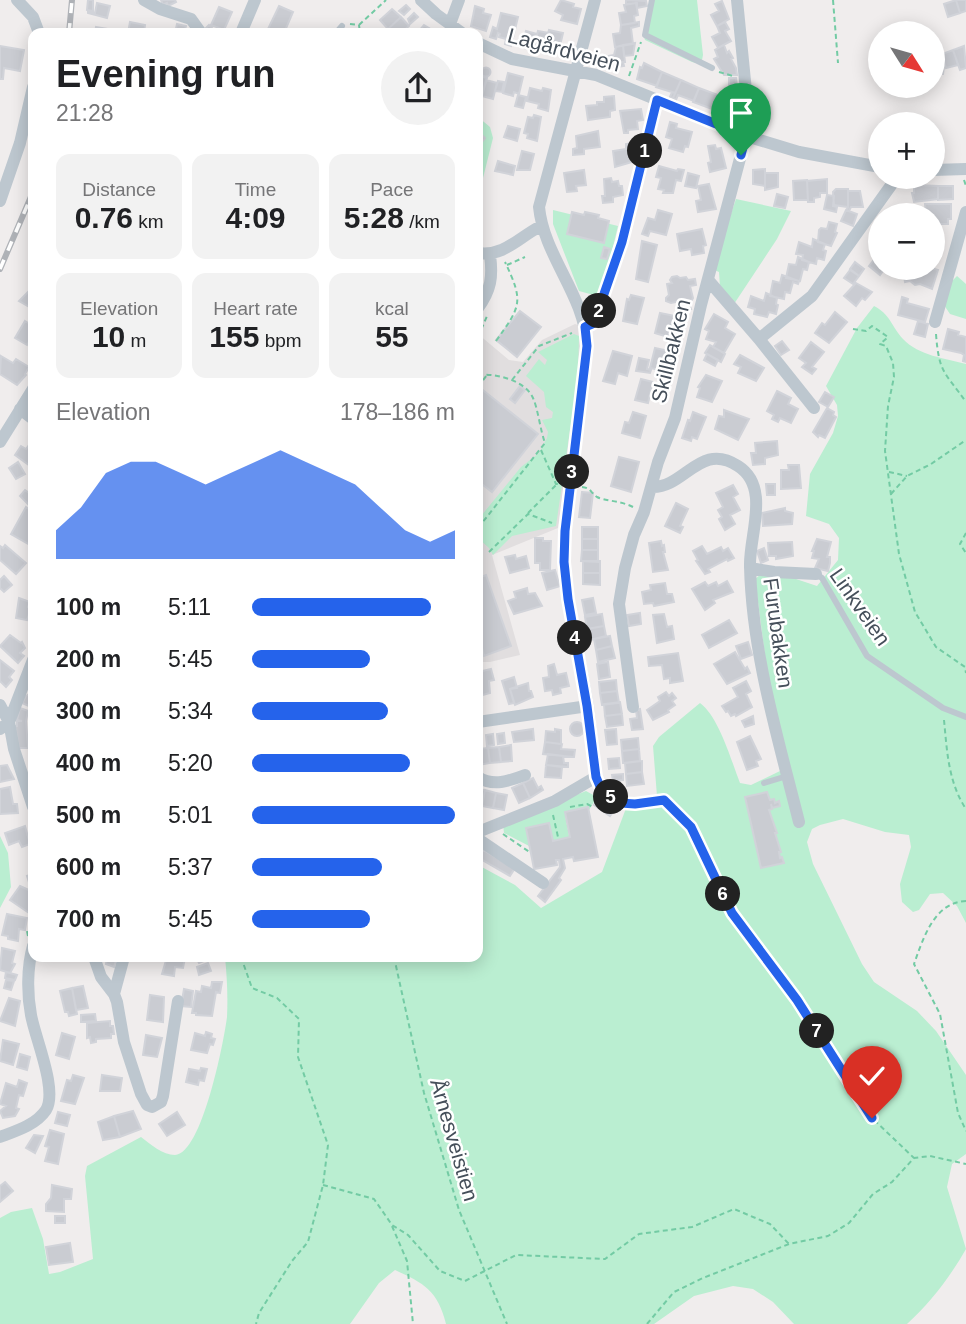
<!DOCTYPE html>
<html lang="en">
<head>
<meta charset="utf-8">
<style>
	body { margin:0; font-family:Arial,sans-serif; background:#f2f2f2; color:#202124; height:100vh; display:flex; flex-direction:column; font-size:26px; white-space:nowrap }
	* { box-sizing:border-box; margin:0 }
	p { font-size:23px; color:#757577 }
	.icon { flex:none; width:38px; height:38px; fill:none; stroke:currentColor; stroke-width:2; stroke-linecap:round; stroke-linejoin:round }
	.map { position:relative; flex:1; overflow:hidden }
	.details { position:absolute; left:28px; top:28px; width:455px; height:934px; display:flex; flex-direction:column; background:#fff; border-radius:14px; box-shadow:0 4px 18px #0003 }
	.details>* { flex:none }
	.needle { width:46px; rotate:127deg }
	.fabs { position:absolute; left:868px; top:21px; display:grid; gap:14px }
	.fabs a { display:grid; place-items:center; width:77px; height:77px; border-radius:50%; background:#fff; box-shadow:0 4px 18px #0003; font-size:35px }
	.pin { position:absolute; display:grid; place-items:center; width:60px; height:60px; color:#fff; margin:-72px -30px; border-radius:50% 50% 50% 0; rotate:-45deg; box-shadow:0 0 7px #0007 }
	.pin .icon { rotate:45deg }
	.km { position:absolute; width:35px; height:35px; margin:-18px; border-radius:50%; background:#222; color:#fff; font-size:19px; line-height:35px; text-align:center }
	.round { display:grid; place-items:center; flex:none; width:74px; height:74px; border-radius:37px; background:#f2f2f2 }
	.headline { display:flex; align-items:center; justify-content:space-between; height:119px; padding:0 28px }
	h1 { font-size:38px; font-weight:600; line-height:52px }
	.stats { display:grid; grid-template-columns:repeat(3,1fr); gap:10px; height:119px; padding:7px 28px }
	.stats div { display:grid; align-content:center; border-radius:14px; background:#f2f2f2; text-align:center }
	.stats b { font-size:30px; font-weight:600 }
	.stats small { font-size:19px; font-weight:400 }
	.stats p { font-size:19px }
	.chart { height:196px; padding:14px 28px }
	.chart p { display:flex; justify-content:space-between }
	.chart svg { width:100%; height:126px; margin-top:7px; fill:#2563eb; opacity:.7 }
	ul { padding:0 28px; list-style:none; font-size:23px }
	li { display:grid; grid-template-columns:112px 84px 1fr; align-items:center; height:52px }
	li i { height:18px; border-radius:9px; background:#2563eb }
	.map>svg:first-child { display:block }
</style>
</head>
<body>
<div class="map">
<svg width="966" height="1324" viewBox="0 0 966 1324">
	<rect width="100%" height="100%" fill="#f0eded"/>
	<path fill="#e1dedf" d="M575,324L581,326L583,347L558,528L492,555L520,655L490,662H478V334L509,360L523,362L542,340Z"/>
	<path fill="#baeed1" d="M652,0H697L703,55L702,60L696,63L692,62L645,40L643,34Z
		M478,117L490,127L493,138L483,178L478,173V147L485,138L478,131Z
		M736,199L791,211L777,239L734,304L720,287L719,272L712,269Z
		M553,210L618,226L601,297L579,291L553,224Z
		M957,276L966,284V319L950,314L944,305L950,283Z
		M874,306C890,314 892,327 903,339C919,356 945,358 966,364V923L957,906L943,893L930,894L919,910L913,912L902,902L900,884L911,847L909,835L885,832L843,819L820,825L812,829L807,842L813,864L862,964L874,982L917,1011L936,1031L966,1075V1154L952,1164L947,1187L966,1249C950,1277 931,1302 907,1324H794L773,1302L753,1289L733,1286L694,1296L654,1324H446C438,1291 424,1283 395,1270L379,1283L350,1324H0V1218L11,1212L32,1208L43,1239L49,1274L60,1272L93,1259L85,1176L87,1166L141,1137C150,1144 163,1155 175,1155C202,1154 224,1041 227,1017C228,997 227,977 225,957H478V865L515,885L541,908L602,872L628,803L657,796L653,746L659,737L700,703C719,717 731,760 740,783L751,785L780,771L755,579L760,575L790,577L817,586L838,560L839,538L829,524L806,516L810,474L833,433L838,416L837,405L826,386L857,328Z
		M574,334L579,336L578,375L556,526L512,536L493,555L489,548L478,538V517L481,516L521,467L539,453L547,438L548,432L542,420L552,418L553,412L546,407L544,392L526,376L539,359L545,365L547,360L538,352Z
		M586,791L597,797L589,810L565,815L570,841L553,845L548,825L526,829L529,846L504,833L503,824Z
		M0,836L8,853L11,887L0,908Z"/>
	<path fill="#caccd2" stroke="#d1d3d9" stroke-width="2" d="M88,0H93V11L87,10Z
		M161,0H175L176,2L168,6L167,3L163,5Z
		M561,0L574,4L573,7L581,9L577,24L561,20L563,15L555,11Z
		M626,0L646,1L647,6L637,8V3L626,4Z
		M956,0H966V11L960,13Z
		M956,0L960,13L948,17L944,4Z
		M722,1L729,19L717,26L711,15L719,11L715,4Z
		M97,3L110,6L107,18L88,13V11L95,13Z
		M636,3L638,15L634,16L635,23L621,25L619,13L626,12L624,5Z
		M406,5L410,9L404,15L399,11Z
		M279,6L293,12L284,33L268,29Z
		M475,6L484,9L483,13L491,15L486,31L471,26Z
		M219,7L232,12L224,30L211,25Z
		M392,9L401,17L388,29L380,20Z
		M414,13L418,17L410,24L408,19Z
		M501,13L518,17L511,46L505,44L506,39L499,37L500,34L498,33L496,39L490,37L493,27L497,29Z
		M401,17L409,26L401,33H392L388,29Z
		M130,22L145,25L144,33H128Z
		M639,22V26L631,28L633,44L615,47L613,34L620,33L621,25Z
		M725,22L729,29L725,31L731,41L718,48L712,37L720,33L717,26Z
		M177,24L186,26L184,33H170H175Z
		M209,25L215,31L213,33H210L205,29Z
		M424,25L429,28L425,33H421L419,31Z
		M96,27L114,30L113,33H95Z
		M549,30L563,33L559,50L545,46Z
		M526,31L537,34L534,47H536L535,51L521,47Z
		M538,31L549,33L545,46L548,47L547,50L534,47Z
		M635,43L633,55L624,56L623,45Z
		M623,45L625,62H623L624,66L610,68L608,56L614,55L616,47Z
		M724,45L727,53L729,51L733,58L731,59L736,68L737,75H724L714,59L718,57L715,50Z
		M0,46L24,50L20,71L4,68L3,79H0Z
		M964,46L966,68L960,70L953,50Z
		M953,50L958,65L946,68L942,54Z
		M644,63L662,72L657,86L637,79L640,67L642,68Z
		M934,66L944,67L943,74L933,73Z
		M481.5 72a4.5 4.5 0 1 1 9 0a4.5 4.5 0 1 1-9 0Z
		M662,72L681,80L673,98L670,97L672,92L675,93L656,87Z
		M508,73L523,77L519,94L514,92L513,96L503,93Z
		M483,77L487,78L482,96L478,95V78Z
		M729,78H736L737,89H729Z
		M486,80L497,83L493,99L482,96Z
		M681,80L699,88L694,101L678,95L676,100L673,98Z
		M498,81L504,82L502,92L495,91Z
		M530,88L542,91L543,88L551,90L548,111L538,108L539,104L527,101Z
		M699,88L718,95L712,109L693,102Z
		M518,95L526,97L523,108L515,106Z
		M614,96L615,110L610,111V117L588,120L586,106L597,105V102H604V97Z
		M725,98L737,103L732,116L712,110L716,101L723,104Z
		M641,109L643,120L637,121L638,129L628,130V133H624L620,111Z
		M534,115L541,117L537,141L527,138L528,134L524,133L528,117L533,118Z
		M670,122L677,124L676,128L692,132L688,147L685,146L683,152L669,148L672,139L666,137Z
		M508,126L520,129L517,141L504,137Z
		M478,131L485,138L478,147Z
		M598,131L600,147L584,149V154L573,155V149L577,148L576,136Z
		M632,143L633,153L628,154L629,157L632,156V162L615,167L613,151L626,149V144Z
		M715,145L716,149L721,148L726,168L710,172L708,163L711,162L708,146Z
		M522,151L534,154L530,170H517Z
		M498,161L515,166L513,175L495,171Z
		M659,166L677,171L678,169L684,170L681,181L676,180L673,193H663L664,190L658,189L661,178L656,177Z
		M765,169V186L753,184V170Z
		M584,170L586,185L576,186L577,191L567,192L564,173Z
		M688,173L699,176L696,188L685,186Z
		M765,173H778V187L765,190Z
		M611,178L612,182L618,181L619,186H622L623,195L613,197V202L603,203L602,196H605L604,179Z
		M827,179V193H820V197L814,198V202H808L807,181Z
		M807,180L808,200H794L793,181Z
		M709,184L716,209L698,212L696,201L701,200L698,186Z
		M914,185L938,186V199L914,202L912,193H914Z
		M938,186H953V199L938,200Z
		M836,189H848V207L834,205L833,192Z
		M848,191H860L863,207H851L849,211H846L848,207Z
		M777,194L788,197L785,208L774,206Z
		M827,195L834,196L833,206L837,207L836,212L824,209Z
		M925,204H951V219H948V224H933V215H926Z
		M658,210L672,214L666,235L650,231L648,236L642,234L648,218L655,220Z
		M846,210L857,214L853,226L841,221Z
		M572,212L584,215L585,212L599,215L598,218L609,221L604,243L567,234Z
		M829,222L837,224L835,232L837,233L831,246L818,242L819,230L821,228L827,229Z
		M702,229L706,245L703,246L704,253L692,255L691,249L680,251L677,234Z
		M876,230L880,233V242L871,235Z
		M813,239L825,244L823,250L826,251L824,260L817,258L816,264L802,260L803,255L796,254L799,242L812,247Z
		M642,241L657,245L648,282L636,279Z
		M604,247L610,249L607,259L601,258Z
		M880,252V268H885L880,275L869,266Z
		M798,257L809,262L807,270L803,269L800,281L786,278L789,264L796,265Z
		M855,262L864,269L859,276L850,269Z
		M903,268H931L938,270L932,289L920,284L915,285L910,281L905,282L904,276L900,275Z
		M850,270L859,276L853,284L844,278Z
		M782,275L799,281L798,284L793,282L790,293L785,292L784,299L770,296L773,281L780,283Z
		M677,276L680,278L686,277L688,280L695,279L696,285L690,286L693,298L690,303L682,304L681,301L671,303L666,301V298L669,295L667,284L672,283L670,280L672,277Z
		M856,283L872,292L865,300L862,298L856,306L844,296Z
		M29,291L33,293V309L19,301Z
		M766,293L777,298L776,304L778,305L776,314L769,312L767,317L754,314L755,309L748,307L751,296L764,301Z
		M631,295L644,298L637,324L623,321L627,299L629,300Z
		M902,297L908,299L907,303L929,309L925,322L898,315Z
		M689,304L691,309L680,311L679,306Z
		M520,311L541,327L517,357L496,340Z
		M835,312L847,322L829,343L815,333L822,323L825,325Z
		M660,313L675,316L668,337L655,333Z
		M714,314L728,322L725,328L735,334L724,353L713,347L716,342L706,339L709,331L705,329Z
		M25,321L33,326V335L27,345L15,338Z
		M918,321L928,324L925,337L914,334Z
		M948,329L959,332L958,335L966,337V362L963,361L964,355L961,353L943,349Z
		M782,341L789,350L781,355L775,346Z
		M811,342L824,352L812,367L816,369L812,374L802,367L806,363L799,358Z
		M710,345L725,354L721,362L705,353Z
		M655,348L669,351L667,359L673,360L672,365L666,364L665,371L650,368Z
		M613,351L632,356L627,376L618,373L615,384L603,381Z
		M707,354L718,360L715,366L704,360Z
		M740,355L764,368L756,381L738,373L741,367L734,364Z
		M1,356L13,363L16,359L29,367L25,374L26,375L17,385L0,374Z
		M639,358L649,360L647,369L651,370L650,373L636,371Z
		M706,375L722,381L712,402L697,397L700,388L698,387Z
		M641,379L653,382L648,403L635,400Z
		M520,386L525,390L515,403L510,399Z
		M479,387L538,434L492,492L478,481Z
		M777,391L791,398L788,404L798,409L791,423L780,418L778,422L772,419L774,415L767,411Z
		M825,392L834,397L828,407L819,402Z
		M827,408L834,412L833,415L836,417L825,438L819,435L818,437L813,432Z
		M724,410L749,419L738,440L715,429L719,416L724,417Z
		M633,412L646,416L640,438L622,433L625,422L629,423Z
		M693,412L706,417L697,439L692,437L691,441L682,438L688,420L690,421Z
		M777,441L778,455L765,458V464L753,465L751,453H756L755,443Z
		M29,445L33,447V468L15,455L21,446L26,449Z
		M619,457L639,462L631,492L611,486Z
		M18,462L25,474L16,479L9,468Z
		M788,465H799L801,488L781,489V470H789Z
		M766,484H775V495H767Z
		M733,485L738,494L733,497L740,510L730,515L735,524L725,530L719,519L722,517L718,510L723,507L716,493Z
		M25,490L33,496L30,506L20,496Z
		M582,492L593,493L590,518L579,517Z
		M676,503L688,509L680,526L683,527L680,533L665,526Z
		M26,507L33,512L30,520L33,522L31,529L33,530L32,546L11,534Z
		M785,508V511L793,513L792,524L763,526L762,513Z
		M582,527H598V539H582Z
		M535,538H543V541H551L550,570H540V563H535Z
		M582,539H598V550H582Z
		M817,539L831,542L827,557H830V563L828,571L815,568L819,559L812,558L814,551H812Z
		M661,541L662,546L664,545L665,552H663L668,570L653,572L649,543Z
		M792,542L793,556L776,559V556H769L768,543Z
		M5,545L26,563L16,574L0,560V546L3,548Z
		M702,546L707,554L721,547L723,551L728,548L734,558L728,561L727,559L708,569L710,572L705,574L696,561L698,560L693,551Z
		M764,548L768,560L761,563L757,551Z
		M582,550H598V562L581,561Z
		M515,555L516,559L526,556L529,568L510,573L505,557Z
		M583,561H600V573H583Z
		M555,570L560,586L547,590L542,573Z
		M583,573H600V585L583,584Z
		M486,575L511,646L484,656L478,632V578Z
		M4,576L12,585L4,592L0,588V580Z
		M727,581L733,592L713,600L715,603L705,610L692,589L705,582L708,586L716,582L718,586Z
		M665,583L667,594H672L674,602L654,606L653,603L644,604L642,592L651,590L650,585Z
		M527,588L528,594L535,593L542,606L514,614L508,601L516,598L514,592Z
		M19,598L30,602L28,607L31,608L27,620L16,618Z
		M593,598L596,613L585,615L582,600Z
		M640,613L641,624L629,626L627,615Z
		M602,614L604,626L587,629L585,617Z
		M664,614L667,627L672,626L674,639L657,643L653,615Z
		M729,620L737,633L709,648L702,635Z
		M604,626L606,636L590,640L587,629Z
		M10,635L21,643L22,642L25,648L20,653L24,656L18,663L0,646Z
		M610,636L612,646L596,650L594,639Z
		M748,642L752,655L741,659L736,646Z
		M612,646L615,658L598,662L596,650Z
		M735,652L745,669L747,667L750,673L727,684L714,664Z
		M678,653L683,681L670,683V678L664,679L662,665L649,666L648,657Z
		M0,660L14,671L9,677L12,680L6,687L0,681Z
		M608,662L610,677L599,679L597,664Z
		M554,664L557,675L566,673L569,686L560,688L561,693L553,695L552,690L545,691L543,678L549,677L548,666Z
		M491,669L494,680L489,681L490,693L479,696L478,672Z
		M514,677L517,688L510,689L514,703L509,704L502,681Z
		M616,680L617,691L600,693L599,682Z
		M746,681L751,691L746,694L752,707L736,716L735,714L731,716L728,711L726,712L722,706L738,697L733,688Z
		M528,683L529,691H531L533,697L515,705L510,689Z
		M617,691L619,703L602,705L600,693Z
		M33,692V703L29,706L22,703L26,696Z
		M666,692L669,696L672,693L676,698L672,701L675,705L668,710L669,712L653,720L647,710L660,701L658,697Z
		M620,702L622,714L605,716L604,704Z
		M20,708L28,711L26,721L28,748H19L15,726H17V721H22L17,720Z
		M640,709L643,729L632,730L630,719L637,718L636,710Z
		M622,714L623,725L607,727L605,716Z
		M753,716L754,724L745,727L742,721Z
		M570 729a7 7 0 1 1 14 0a7 7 0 1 1-14 0Z
		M533,729L534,740L514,742L512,732Z
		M555,729L561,730V744L545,742L546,731L555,732Z
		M616,729L617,744L607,745L605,730Z
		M504,733L505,743L498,744L497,734Z
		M493,734L494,745L487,746L486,735Z
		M750,736L761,759L756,761L758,766L747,770L737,742Z
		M638,738L639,749L622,751L621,740Z
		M545,742L562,744L561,749L575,750L574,757L543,754Z
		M511,745L512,761L501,762L499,747Z
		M499,747L501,762L490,763L488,748Z
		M488,748L490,763L478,765V749Z
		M639,749L640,761L623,763L622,751Z
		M548,754L563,756L564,763H568V767L546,765Z
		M619,758L620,768L609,769L608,759Z
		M642,761V772L626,774L625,763Z
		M7,765L14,779L0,782V766Z
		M546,765L562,767L561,778L545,777Z
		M642,772L644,784L627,786L626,774Z
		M623,774V780L613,781L612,775Z
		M533,778L538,788L541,786L543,790L530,798L523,783Z
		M523,783L530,798L519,803L512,788Z
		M10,787L13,804H17L18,813L0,814V789Z
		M478,789L485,790L482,806L478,805Z
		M485,790L496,793L493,808L482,806Z
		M767,792L770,800L774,799L775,803L779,801L780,806L772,808L771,804L772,809L769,810L777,833H775L781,852H779L780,858L782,857L784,863L761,868L745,797Z
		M496,793L507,795L504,810L493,808Z
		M599,798L615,809L610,816L594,805Z
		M588,807L598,857L574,861L573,857L563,859L565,868L559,878L561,880L545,902L538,896L560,867L559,860H556L557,865L534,869L526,828L549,823L553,841L570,837L565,812Z
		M25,826L30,844L22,847L19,841L9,845L5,833Z
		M483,850L515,868L510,876L479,858Z
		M33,874V891L32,892L27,876Z
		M20,886L33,892V908L29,913L10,900Z
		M7,914L27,918L25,930L19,929L18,941L8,939V936L2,935Z
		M2,948L15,951L12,963L15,964L10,973L0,970Z
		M107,957H117L114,967L106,964Z
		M167,957L185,958L183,968L175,967L174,976L162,974Z
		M196,957H213L199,963Z
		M208,963L211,971L199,975L197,967Z
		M6,972L17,975L15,980L5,978Z
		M6,980L14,981L11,990L4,988Z
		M212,982H222L220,993L216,992L212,1016L196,1015V1013H192L196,991L201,992L202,986L211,988Z
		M83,986L88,1008L76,1010L72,988Z
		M72,988L77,1014L69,1016L68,1012H65L60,991Z
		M184,989L193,991L191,1007L181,1006Z
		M150,995L164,997L163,1022L147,1020Z
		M9,998L20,1001L15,1026L0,1021Z
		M95,1014L96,1021L81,1022V1015Z
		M110,1021V1026H113L114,1034H111V1038L96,1039V1042L91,1043L90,1037L87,1038V1023Z
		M206,1032L212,1034L211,1038L215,1039L213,1045L210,1044L207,1053L191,1050L195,1033L205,1036Z
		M62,1033L75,1037L69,1059L56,1055Z
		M146,1035L162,1038L157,1057L143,1055Z
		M3,1040L19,1044L13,1065L0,1061Z
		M20,1054L30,1057L27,1070L17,1067Z
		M201,1068L207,1069L204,1081L199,1080L198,1085L186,1082L189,1069L200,1071Z
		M73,1075L84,1078L75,1104L61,1101L67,1080L71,1081Z
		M102,1075L122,1078L120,1091H100Z
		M19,1080L27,1083L23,1096L19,1095L16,1108L19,1109L15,1116L3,1118L0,1111L6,1106L0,1104L6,1083L17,1087Z
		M133,1111L141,1129L120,1137L114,1116Z
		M58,1112L70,1115L67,1126L55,1123Z
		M177,1112L185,1125L167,1136L159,1124Z
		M114,1116L120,1137L103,1140L98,1122Z
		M50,1130L64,1134L58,1164L45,1161L49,1147L45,1146Z
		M34,1135L43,1136L35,1153L26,1148Z
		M5,1182L13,1191L0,1202V1186Z
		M52,1185L72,1189L71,1199H64V1212L46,1211V1204L51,1198Z
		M55,1216H65V1223H55Z
		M70,1243L73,1262L49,1265L46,1247Z"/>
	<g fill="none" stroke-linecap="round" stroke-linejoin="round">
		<path stroke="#73cba4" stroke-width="2" stroke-dasharray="5 3.5" stroke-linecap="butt" d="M833,0L838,63
			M350,24L359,25L360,33
			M359,25L386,0
			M719,72L733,76
			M629,76L641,42
			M964,180L966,186
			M507,265L525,257
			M853,329L866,331L872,326L888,337L880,344L886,346L893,363L894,377L888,406L885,451L899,554L915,612L936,647L965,667L966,673
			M936,334C939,374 945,372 966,402
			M478,337L487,316
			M496,341C521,306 524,302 505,262
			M478,375C495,373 525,380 533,398C538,409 540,429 545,443L482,523L478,520
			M512,380L539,346L572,333
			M478,387L487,375
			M541,450L556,484H559
			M889,472L907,476
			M582,487C591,488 590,492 597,497C605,501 622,501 633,507
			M891,494L907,476L931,464L966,440
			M528,513L556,485
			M966,533L960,544L966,553
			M489,552L528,514L552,523
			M944,720C947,750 948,782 966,809
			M632,804L664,801L691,827L732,913L797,1000L872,1118L914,1158
			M570,807L587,804L593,807
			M553,815L558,837
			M503,834L531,853
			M966,901C934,902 923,939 914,964L940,1014L958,1113L966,1131
			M28,936L27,931L33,921
			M241,957L252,988L277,998L299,1019L298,1057L328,1145L323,1185L308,1242L292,1261L259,1313L256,1324
			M394,957L424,1093L459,1210L507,1324
			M323,1185L374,1199L392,1225L408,1235L440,1271L465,1281L516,1255L605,1259L639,1234L692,1227L734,1209L770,1224L789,1244
			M392,1226L407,1261L413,1324
			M647,1324L674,1292L703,1278L789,1244L828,1236L849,1223L873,1194L892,1182L914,1158L930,1156L966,1164"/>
		<path stroke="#bdc7cf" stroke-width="6" d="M652,0L645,35L712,68
			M336,33L342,26
			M816,574L822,578L867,656L943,708L966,717
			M764,783L787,776"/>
		<path stroke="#bdc7cf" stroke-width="12" d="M17,0L33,17L39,33
			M144,0L160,9L191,19L201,33
			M421,0L436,14L462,33
			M595,0L539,207C544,257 585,295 587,346L565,531L564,562L568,599L588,706L596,777L602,791L621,803
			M450,24L459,0
			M241,33L255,0
			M478,43L512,59L596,75L746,136L799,152L880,167
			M933,170L966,169
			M0,201L20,143L33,87
			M478,253C504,257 519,237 541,226
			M709,281L759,339L814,408
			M478,308C491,290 493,277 490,255
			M596,317L622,242L657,101
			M935,322L966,212
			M759,339L812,296L897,177
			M20,409L33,419
			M0,442L33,389
			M652,487C685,488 700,441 738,466C771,487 749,535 750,566C752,653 778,738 799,822
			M750,568L774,572L816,574
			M0,705L9,722L14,749L33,807
			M633,707L619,604L625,568L634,535L644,512L658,462L675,418L701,305L746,136L747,101L737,0
			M478,722L588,706
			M0,729L9,722L33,660
			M478,777C493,787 509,781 525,775
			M478,832L555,801L596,777
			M478,839L543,883
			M94,957L101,977L114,994L117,1002L124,1042L141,1094L147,1105L152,1107L161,1102L163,1096L178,1001
			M114,994L124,957
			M0,1137C16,1131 36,1125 46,1110C58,1090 35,1038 31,1015C27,994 27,967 33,946"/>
		<defs>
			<path id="rail" d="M69,33L72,0
				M0,269L33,192"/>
		</defs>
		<use href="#rail" stroke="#afb2b7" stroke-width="6"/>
		<use href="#rail" stroke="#fff" stroke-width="3.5" stroke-dasharray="10" stroke-linecap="butt"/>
	</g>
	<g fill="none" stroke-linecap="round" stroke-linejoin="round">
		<defs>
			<path id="route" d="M741,155L746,136L657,100L622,242L596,317L592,324L585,327L587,346L565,531L564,562L568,599L587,706L596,777L602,791L621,803L635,804L664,800L691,827L732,913L797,1000L872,1118"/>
		</defs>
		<use href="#route" stroke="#fff" stroke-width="14"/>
		<use href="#route" stroke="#2563eb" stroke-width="9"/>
	</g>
	<g text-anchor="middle" stroke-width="5" stroke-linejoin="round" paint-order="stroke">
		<g font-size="21" fill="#454f5a" stroke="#fff">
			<text transform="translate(564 50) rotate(15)" y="7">Lagårdveien</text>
			<text transform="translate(671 351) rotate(-76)" y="7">Skillbakken</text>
			<text transform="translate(860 607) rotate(55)" y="7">Linkveien</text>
			<text transform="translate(778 633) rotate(82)" y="7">Furubakken</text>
			<text transform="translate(454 1140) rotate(74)" y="7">Årnesveistien</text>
		</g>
	</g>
</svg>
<div class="fabs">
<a><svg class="needle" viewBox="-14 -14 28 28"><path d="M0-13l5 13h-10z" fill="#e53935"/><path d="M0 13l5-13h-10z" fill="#757577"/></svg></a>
<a>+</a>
<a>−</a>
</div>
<div class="pin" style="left:741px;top:155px;background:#1e9e55"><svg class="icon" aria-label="arrive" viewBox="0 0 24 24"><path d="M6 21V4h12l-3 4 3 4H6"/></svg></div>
<div class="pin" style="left:872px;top:1118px;background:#d93025"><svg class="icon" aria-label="check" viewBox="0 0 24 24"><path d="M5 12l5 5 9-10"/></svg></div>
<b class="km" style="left:645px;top:151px">1</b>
<b class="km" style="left:599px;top:311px">2</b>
<b class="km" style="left:572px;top:472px">3</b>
<b class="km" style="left:575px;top:638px">4</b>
<b class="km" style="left:611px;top:797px">5</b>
<b class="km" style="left:723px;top:894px">6</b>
<b class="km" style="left:817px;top:1031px">7</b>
<section class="details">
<div class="headline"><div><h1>Evening run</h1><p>21:28</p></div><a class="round"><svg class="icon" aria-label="share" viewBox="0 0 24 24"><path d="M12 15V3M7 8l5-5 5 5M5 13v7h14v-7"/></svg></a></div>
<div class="stats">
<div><p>Distance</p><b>0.76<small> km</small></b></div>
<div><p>Time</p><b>4:09</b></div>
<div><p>Pace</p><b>5:28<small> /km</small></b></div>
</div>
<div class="stats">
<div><p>Elevation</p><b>10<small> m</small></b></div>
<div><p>Heart rate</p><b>155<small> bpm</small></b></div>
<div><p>kcal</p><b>55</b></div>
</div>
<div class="chart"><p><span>Elevation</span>178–186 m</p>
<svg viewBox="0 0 160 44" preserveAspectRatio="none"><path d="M0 44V34L10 26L20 14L30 10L40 10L50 14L60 18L70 14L80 10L90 6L100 10L110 14L120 18L130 26L140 34L150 38L160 34V44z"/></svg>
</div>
<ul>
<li><b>100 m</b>5:11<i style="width:88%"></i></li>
<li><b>200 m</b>5:45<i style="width:58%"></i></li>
<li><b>300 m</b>5:34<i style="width:67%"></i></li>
<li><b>400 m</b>5:20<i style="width:78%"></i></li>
<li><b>500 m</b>5:01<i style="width:100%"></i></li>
<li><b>600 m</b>5:37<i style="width:64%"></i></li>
<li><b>700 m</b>5:45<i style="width:58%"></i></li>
</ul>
</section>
</div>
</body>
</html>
